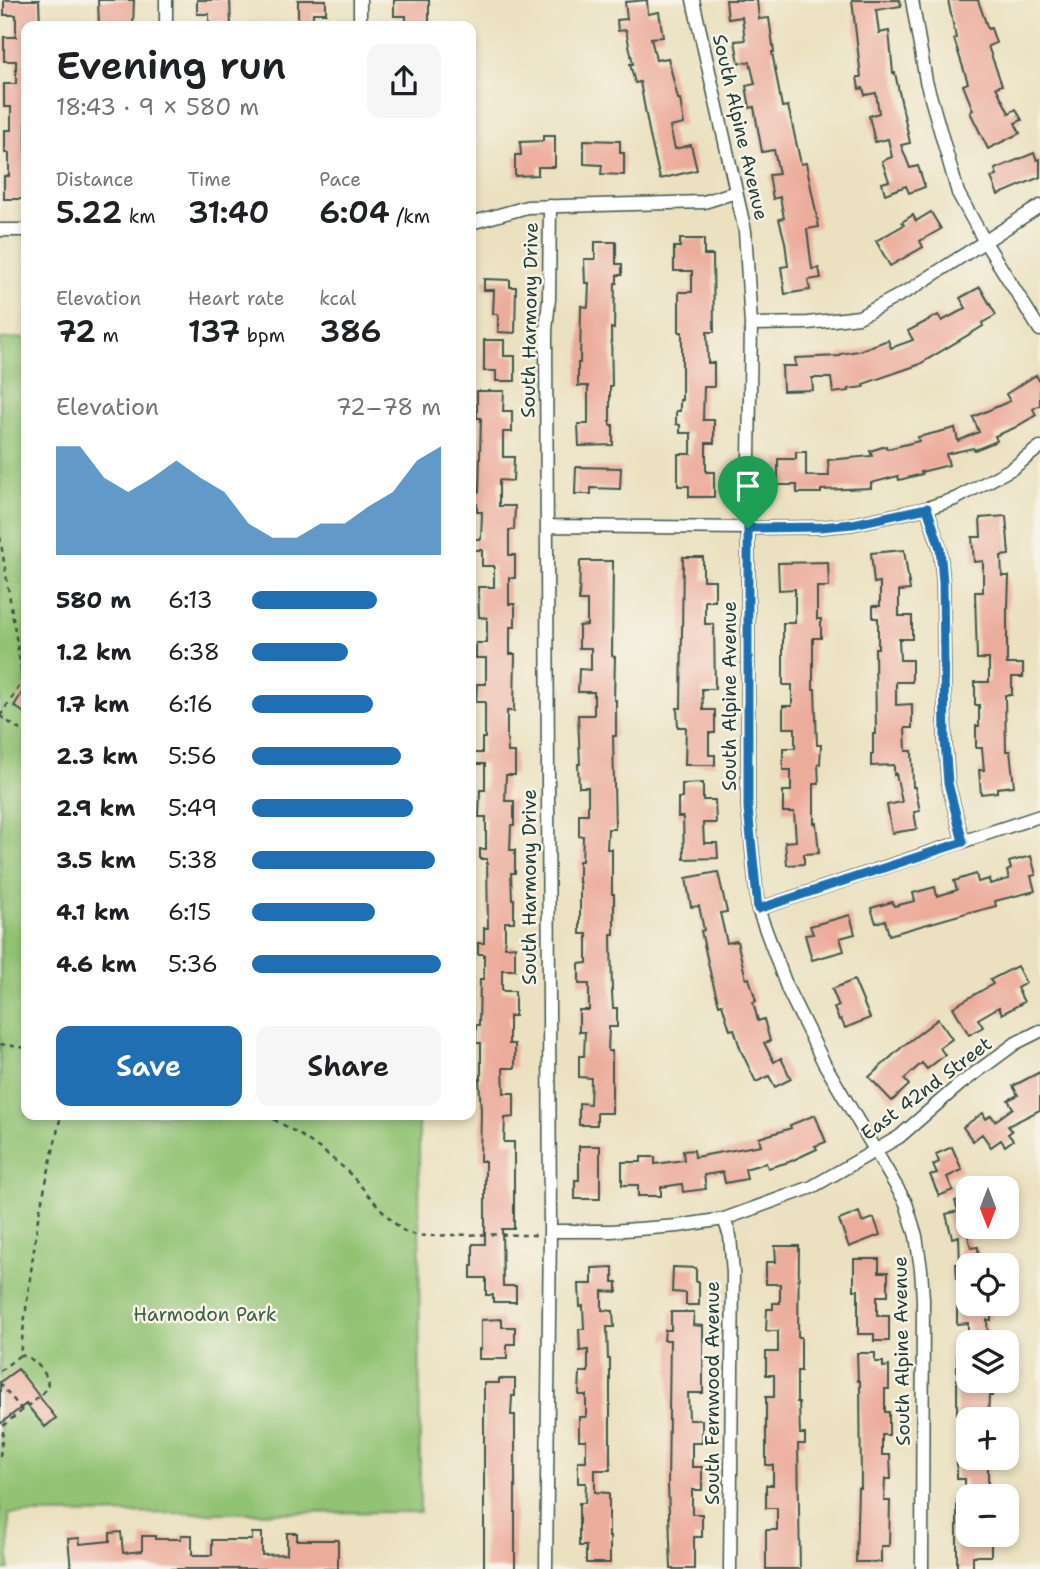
<!DOCTYPE html>
<html lang="en">
<head>
<meta charset="utf-8">
<style>
	body { margin:0; font-family:"Shantell Sans",sans-serif; background:#f6f6f6; color:#202124; height:100vh; display:flex; flex-direction:column; font-size:26px; white-space:nowrap }
	* { box-sizing:border-box; margin:0 }
	p { font-size:23px; color:#757577 }
	.icon { flex:none; width:38px; height:38px; fill:none; stroke:currentColor; stroke-width:2; stroke-linecap:round; stroke-linejoin:round }
	.map { position:relative; flex:1; overflow:hidden }
	.side { position:absolute; left:21px; top:21px; width:455px; height:1099px; display:flex; flex-direction:column; background:#fff; border-radius:14px; box-shadow:0 4px 10px #0003 }
	.side>* { flex:none }
	.needle { width:46px; rotate:180deg }
	.buttons { position:absolute; left:956px; top:1176px; display:grid; gap:14px }
	.buttons a { display:grid; place-items:center; width:63px; height:63px; border-radius:14px; background:#fff; box-shadow:0 4px 10px #0003; font-size:35px }
	.pin { position:absolute; display:grid; place-items:center; width:60px; height:60px; color:#fff; margin:-72px -30px; border-radius:50% 50% 50% 0; rotate:-45deg; box-shadow:0 0 7px #0007 }
	.pin .icon { rotate:45deg }
	.round { display:grid; place-items:center; flex:none; width:74px; height:74px; border-radius:14px; background:#f6f6f6 }
	.headline { display:flex; align-items:center; justify-content:space-between; height:119px; padding:0 35px }
	h1 { font-size:38px; font-weight:600; line-height:52px }
	.metrics { display:grid; grid-template-columns:repeat(3,1fr); gap:10px; height:119px; padding:7px 35px }
	.metrics div { display:grid; align-content:center }
	.metrics b { font-size:30px; font-weight:600 }
	.metrics small { font-size:19px; font-weight:400 }
	.metrics p { font-size:19px }
	.chart { height:196px; padding:14px 35px }
	.chart p { display:flex; justify-content:space-between }
	.chart svg { width:100%; height:126px; margin-top:7px; fill:#1f6fb2; opacity:.7 }
	.button { display:flex; gap:14px; margin-top:auto; padding:14px 35px }
	.button a { flex:1; height:80px; border-radius:14px; background:#1f6fb2; color:#fff; font-size:28px; font-weight:600; line-height:80px; text-align:center }
	.button a+a { background:#f6f6f6; color:#202124 }
	ul { padding:0 35px; list-style:none; font-size:23px }
	li { display:grid; grid-template-columns:112px 84px 1fr; align-items:center; height:52px }
	li i { height:18px; border-radius:9px; background:#1f6fb2 }
	.map>svg:first-child { display:block }
</style>
</head>
<body>
<div class="map">
<svg width="1040" height="1569" viewBox="0 0 1040 1569">
	<rect width="100%" height="100%" fill="#f7f3e8"/>
	<filter id="ink" filterUnits="userSpaceOnUse"><feTurbulence type="fractalNoise" baseFrequency=".0143" numOctaves="2"/><feDisplacementMap in="SourceGraphic" scale="14" xChannelSelector="R" yChannelSelector="G"/><feConvolveMatrix kernelMatrix="1 2 1 2 8 2 1 2 1" color-interpolation-filters="sRGB"/></filter>
	<filter id="wash" filterUnits="userSpaceOnUse"><feTurbulence type="fractalNoise" baseFrequency=".00686" numOctaves="4" result="noise"/><feDisplacementMap in="SourceGraphic" scale="28" xChannelSelector="R" yChannelSelector="G"/><feGaussianBlur stdDeviation="1.57" result="paint"/><feColorMatrix in="noise" values="0 0 0 0 0 0 0 0 0 0 0 0 0 0 0 0 0 1.4 0 .05"/><feComposite in="paint" operator="in"/></filter>
	<g filter="url(#wash)">
		<rect width="100%" height="100%" fill="#ebe1c0"/>
		<path fill="#92c373" stroke="#588054" stroke-width="2" d="M26,338V1115H419L420,1512L9,1514V1569H0V339Z"/>
		<g id="blocks">
			<path fill="#ecac9b" d="M4,0H39L40,26H26V199H4V176H9V153H5V130H11V107H4V84H16V61H4V37H16V15H4Z
				M98,0H134L133,26H99Z
				M197,0H230L231,26H209V14H197Z
				M298,0H326V13H313V26H298Z
				M394,0H429V26H406V16H394Z
				M647,0L648,14L659,12L663,37L651,38L656,60L668,58L678,99H680L684,124L670,127L675,149L691,145L697,170L660,179L650,136L640,82L635,83L630,64H633L626,30L618,31L617,20L627,19L625,2Z
				M726,0H757L759,19L769,18L774,52H772L782,107L788,106L801,164L806,163L819,227L807,229L812,269L819,268L821,278L808,280L810,290L785,294L781,267L788,266L785,242L779,219L784,218L780,197L773,199L769,175L779,174L774,150L762,152L754,107L750,108L746,86L755,84L750,62L739,63L735,41L745,40L742,17L728,19Z
				M852,0H900L901,6L876,10L879,33L889,31L893,73H895L910,143L901,145L910,168L918,166L925,187L909,193L906,186L885,194L882,183L889,181L882,161L892,157L888,139L875,142L869,116L879,113L876,93L865,95L863,88L859,89L857,77H861Z
				M948,0H978L988,29L991,28L996,43L988,46L1002,85L996,87L1009,113L1016,109L1022,120L1015,123L1020,133L988,149L970,112L973,110L963,85L968,83L954,39L956,38Z
				M543,136H555V167H538V175L515,176V155H521L520,142L543,141Z
				M584,140L620,141V153H624V175L601,174L602,165L584,164Z
				M1034,153L1037,160L1040,159V177L998,195L991,177L997,175L995,169Z
				M931,212L941,229L920,241L923,247L890,266L876,241L904,225L902,222L913,215L916,221Z
				M680,239H704V255H713L714,332H707L708,363H714V387H704L703,420H714V443H706V472H714V497H689V486H678V454H691V433H680V425L676,424V411H680V400H682V332H679V292H692V271H674V247H680Z
				M595,242H616V264H622V275H617V283H615L614,329L611,328L612,386H610V425H613V445L579,446L578,424H588V386H578V363H580L581,306L588,307L589,283H585L584,259H595Z
				M484,279L510,280V287H516L515,333L498,332V314H493L494,290H484Z
				M980,287L996,315L982,323L983,326L918,365L863,384L864,387L848,389L849,391L833,393L831,378H812L813,390L783,391L782,366H796L795,358L840,356V354L858,351L888,340L891,348L913,340L908,331L938,315L942,321L966,308L960,298Z
				M484,340H504V356H515V381H496V371H484Z
				M1036,375L1040,382V405L1033,409L1036,415L1014,428L995,436L997,441L975,450L973,448L946,454L949,465L921,472L922,474L899,480L898,476L871,483V488L821,490V493H797V485H778V459H796V452H806V476H829L828,460L872,456L870,451L886,446L887,449L919,441L918,437L955,428L958,441L979,432L973,417L1010,401L1006,394Z
				M477,391H504L503,411H512V432H503V457H514L513,481L499,480V506H515L514,530H509V555H515V578H509V604H515V627H510V654H515L514,711H507V737L508,752H515V775H506L505,801H514V825H511L510,850H515V873H511L512,899H514V922H505V947L515,946V970H502V991H515V1016H509V1044H515V1068H503L504,1093H514V1117L505,1118L504,1142H514V1229H502L503,1286H516V1302H493V1295H486V1278H471V1266H473V1244H485V1161H480L481,1111L479,1079H481V1043H476V1025H479L480,979H484V954H478V943H484V928H488L487,859H480V849H486V817H479L480,790H485V764H473V753H482V738H485V702H476L477,684H486V658H476V643H487V618L479,617L478,587H494V566H482V550H474V539H481L482,512H477V504H472L473,492H479L481,418H477Z
				M576,467L621,468L620,489L591,488V494H575Z
				M1006,516L1009,555L1001,556L1002,576H1009L1008,608H1007V664H1023V677H1012V695H1005L1006,751H1010L1014,786L997,788V792L981,794L979,770H984L982,748H976V726H979V705H975V682H989V659H977L975,592H983V561L974,562L972,537H981L980,518Z
				M904,550L910,590L899,591V616H912V639H899L900,660H912V682H896V705L912,704V728H905L906,751H912L913,787H915L920,811L914,812L917,829L892,833L887,805L902,802L896,774L894,775V765L871,766V754H873V734H876L875,648H878V618H873V606H880V582L874,583L871,553Z
				M683,557H703V580H715V601H705V624H714L715,689H702L703,710H715V733H709V755H715V765H685L686,727H678L677,708H681Z
				M580,561H613L612,656L615,657L614,700H616V736H613L615,829H608L607,849H612V894H614V934H611L612,993L613,1008H617V1027H609L608,1051H612V1113H597V1125H579V1103L590,1104L591,1078L579,1077V1056H584L585,1032H579V1010H589V984H579V964L587,963V934H580V883H579V861H582L583,836H579V814H588V787H579L578,764H580L578,715H594V692H578L579,669L591,670V648H579V626L587,625V601H579Z
				M828,562L829,587H817V619H821V638H813V689H815L817,745H821L820,764H818L819,784H814V823H816L819,853L804,854V864L787,865L785,842L796,841L794,812H783V791H791V770H783V748H795V728H783V706H792V685H783V623H795V589L779,590L778,563Z
				M26,686V714L14,706Z
				M703,783V800H715L716,823H703L704,843H717L718,858L684,859L683,817H678V798H682V784Z
				M1031,856L1036,875L1031,876L1035,891L995,901L996,906L974,912L973,911L889,935L885,920L876,923L871,908L892,902L894,906L915,901L913,893L935,887L937,896L957,890L954,881L976,874L978,882L989,879L990,884L1009,879L1007,871L1011,869L1009,862Z
				M718,872L727,912L720,913L727,943L737,941L746,979L749,978L756,1001L753,1002L758,1021L764,1019L770,1041L764,1043L774,1062L781,1058L791,1079L775,1087L769,1076L756,1082L741,1051L734,1029L730,1030L722,1004L719,1005L711,976L701,931L704,930L699,906L691,907L686,878Z
				M850,915L855,934L840,938L844,951L812,960L805,935L813,934L810,926Z
				M1017,966L1026,983L1017,988L1024,1002L1002,1014L999,1007L978,1019L983,1027L969,1035L953,1007L993,984L990,980Z
				M854,980L870,1018L845,1028L841,1019L839,1020L834,1008L839,1006L832,989Z
				M938,1019L952,1039L940,1048L945,1055L927,1069L922,1063L904,1079L909,1085L892,1101L869,1077L903,1046Z
				M1040,1072V1110L1008,1126L1012,1131L1008,1134L1013,1140L1005,1146L1001,1140L991,1147L982,1134L973,1141L963,1127L983,1113L986,1119L991,1115L995,1121L1013,1108L1008,1100L1018,1095L1013,1086Z
				M815,1115L826,1142L815,1146L817,1149L789,1162L768,1168L766,1163L745,1169L747,1179L725,1183L723,1172L704,1175L706,1189L683,1192L682,1184L661,1187V1196H638V1185H622V1162H641V1157H655V1164L684,1160L683,1151L694,1150L695,1157L761,1145L759,1138L791,1128L790,1125Z
				M579,1146H600V1199H575V1180H579Z
				M952,1147L962,1170L947,1177L953,1190L939,1196L930,1175L937,1173L933,1165L939,1162L936,1154Z
				M968,1197V1236L971,1248L978,1247L979,1265H968V1279H957L956,1264H960L959,1236L952,1238L946,1214L958,1211L955,1201Z
				M859,1212L862,1222L874,1218L880,1235L849,1247L839,1220Z
				M775,1246H799L798,1337H801V1371H797V1402H799L800,1434H805V1444H798L800,1569H766V1530H777V1508H766V1485H773V1465H766V1397H774V1375H766V1352H778V1331H766L767,1309H773V1303H780V1284H766V1262H776Z
				M854,1259H879V1272H888V1296H877V1316H889V1341H874V1334H858V1290H854Z
				M613,1267V1282H617V1292L602,1291V1310L613,1311L614,1327H607L608,1359H610V1470H595V1492L609,1493V1537H610V1563H586V1546H579V1503H585L586,1483H578V1461H586V1440H579V1417H586V1395H579L580,1372H588V1350L580,1351L579,1329H584L583,1306L580,1307L579,1284H592V1268Z
				M673,1267L696,1268V1282H699V1305H686V1293L672,1292Z
				M965,1304H991V1320H987L988,1342H968V1323L957,1324V1307H965Z
				M671,1312H694L693,1325L703,1326V1393H688L689,1420H702V1443H692V1467H702V1490H692V1514H702V1537H694V1569H671L668,1485L670,1340H664L665,1330H671Z
				M502,1319V1327H515V1344H507V1359H479V1349H481V1320Z
				M957,1345H968V1381H992V1396H989L988,1419H968V1442H957Z
				M857,1353H875V1362H883V1367L889,1366V1389H885V1412H889V1435H882V1455H890L891,1479H885L884,1501H890L889,1546H881V1562H856L858,1488H861L860,1381H858Z
				M18,1369L56,1418L45,1427L26,1404L0,1424V1382Z
				M499,1379H515V1396H512L511,1415H515V1569H484V1383H499Z
				M964,1458H988V1496H965V1479H957V1463H964Z
				M957,1500H968V1535H991V1556H973V1569H957Z
				M121,1532L123,1553L142,1551V1536H155V1539H181V1535H192V1555H212V1540H252V1533H262V1555L287,1554V1533H297V1540H338V1569H71L68,1539L79,1538L80,1544L110,1541V1533Z"/>
		</g>
	</g>
	<g filter="url(#ink)">
		<use href="#blocks" fill-opacity="0" stroke="#3e5649" stroke-width="2"/>
		<g fill="none" stroke-linecap="round" stroke-linejoin="round">
			<defs>
				<path id="minor" d="M166,0V26
					M360,0V26
					M693,0L745,231L751,324L748,528V808L758,909L788,990L824,1063L906,1203L916,1236L921,1269L923,1299L922,1569
					M912,0L926,81L958,193L985,242L1040,330
					M471,223L527,207L704,202L736,192
					M0,230H26
					M751,324L808,323L859,317L911,289L1040,206
					M927,508L940,549L943,582L945,741L948,783L963,842
					M547,526L748,528L822,527L853,524L927,508L955,499L1013,468L1040,447
					M758,909L1040,816
					M724,1219L730,1236L733,1273L730,1569
					M550,1231H611L678,1226L724,1219L812,1187L899,1137L959,1085L1016,1043L1040,1031
					M546,1569L550,1231L546,331L549,299L550,206"/>
			</defs>
			<use href="#minor" stroke="#3e5649" stroke-width="15"/>
			<path stroke="#3e5649" stroke-width="2.5" stroke-dasharray="5 5" stroke-linecap="butt" d="M0,537L23,681
				M0,716L23,681L26,679
				M0,716L26,734
				M0,1044L26,1048
				M265,1115C293,1129 321,1148 345,1169C359,1182 394,1228 408,1233C422,1238 442,1235 456,1235C483,1234 510,1235 537,1235
				M0,1371L20,1355L38,1218L61,1115
				M0,1383L22,1410
				M0,1456L4,1425C13,1417 43,1396 47,1387C49,1380 46,1376 43,1371C36,1362 30,1357 20,1355"/>
			<use href="#minor" stroke="#fff" stroke-width="12"/>
		</g>
	</g>
	<g fill="none" stroke-linecap="round" stroke-linejoin="round" filter="url(#ink)">
		<defs>
			<path id="route" d="M927,508L940,548L943,582L945,741L948,783L963,842L758,909L748,808V528L821,527L853,524Z"/>
		</defs>
		<use href="#route" stroke="#fff" stroke-width="14"/>
		<use href="#route" stroke="#1f6fb2" stroke-width="9"/>
	</g>
	<g text-anchor="middle" stroke-width="5" stroke-linejoin="round" paint-order="stroke">
		<g font-size="19" fill="#1f3d34" stroke="#f7f3e8">
			<text transform="translate(741 127) rotate(77)" y="7">South Alpine Avenue</text>
			<text transform="translate(529 320) rotate(-89)" y="7">South Harmony Drive</text>
			<text transform="translate(729 696) rotate(-90)" y="7">South Alpine Avenue</text>
			<text transform="translate(529 887) rotate(-90)" y="7">South Harmony Drive</text>
			<text transform="translate(926 1088) rotate(-37)" y="7">East 42nd Street</text>
			<text transform="translate(901 1351) rotate(-91)" y="7">South Alpine Avenue</text>
			<text transform="translate(712 1393) rotate(-90)" y="7">South Fernwood Avenue</text>
		</g>
		<g font-size="19" fill="#3c5e44" stroke="#f7f3e8">
			<text x="205" y="1321">Harmodon Park</text>
		</g>
	</g>
</svg>
<div class="buttons">
<a><svg class="needle" viewBox="-14 -14 28 28"><path d="M0-13l5 13h-10z" fill="#e53935"/><path d="M0 13l5-13h-10z" fill="#757577"/></svg></a>
<a><svg class="icon" aria-label="locate" viewBox="0 0 24 24"><circle cx="12" cy="12" r="6"/><path d="M12 2v4M12 18v4M2 12h4M18 12h4"/></svg></a>
<a><svg class="icon" aria-label="layers" viewBox="0 0 24 24"><path d="M12 4l9 5-9 5-9-5zM3 14l9 5 9-5"/></svg></a>
<a>+</a>
<a>−</a>
</div>
<div class="pin" style="left:748px;top:528px;background:#1e9e55"><svg class="icon" aria-label="arrive" viewBox="0 0 24 24"><path d="M6 21V4h12l-3 4 3 4H6"/></svg></div>
<section class="side">
<div class="headline"><div><h1>Evening run</h1><p>18:43 · 9 × 580 m</p></div><a class="round"><svg class="icon" aria-label="share" viewBox="0 0 24 24"><path d="M12 15V3M7 8l5-5 5 5M5 13v7h14v-7"/></svg></a></div>
<div class="metrics">
<div><p>Distance</p><b>5.22<small> km</small></b></div>
<div><p>Time</p><b>31:40</b></div>
<div><p>Pace</p><b>6:04<small> /km</small></b></div>
</div>
<div class="metrics">
<div><p>Elevation</p><b>72<small> m</small></b></div>
<div><p>Heart rate</p><b>137<small> bpm</small></b></div>
<div><p>kcal</p><b>386</b></div>
</div>
<div class="chart"><p><span>Elevation</span>72–78 m</p>
<svg viewBox="0 0 160 44" preserveAspectRatio="none"><path d="M0 44V6L10 6L20 17L30 22L40 17L50 11L60 17L70 22L80 33L90 38L100 38L110 33L120 33L130 27L140 22L150 11L160 6V44z"/></svg>
</div>
<ul>
<li><b>580 m</b>6:13<i style="width:66%"></i></li>
<li><b>1.2 km</b>6:38<i style="width:51%"></i></li>
<li><b>1.7 km</b>6:16<i style="width:64%"></i></li>
<li><b>2.3 km</b>5:56<i style="width:79%"></i></li>
<li><b>2.9 km</b>5:49<i style="width:85%"></i></li>
<li><b>3.5 km</b>5:38<i style="width:97%"></i></li>
<li><b>4.1 km</b>6:15<i style="width:65%"></i></li>
<li><b>4.6 km</b>5:36<i style="width:100%"></i></li>
</ul>
<div class="button"><a>Save</a><a>Share</a></div>
</section>
</div>
</body>
</html>
